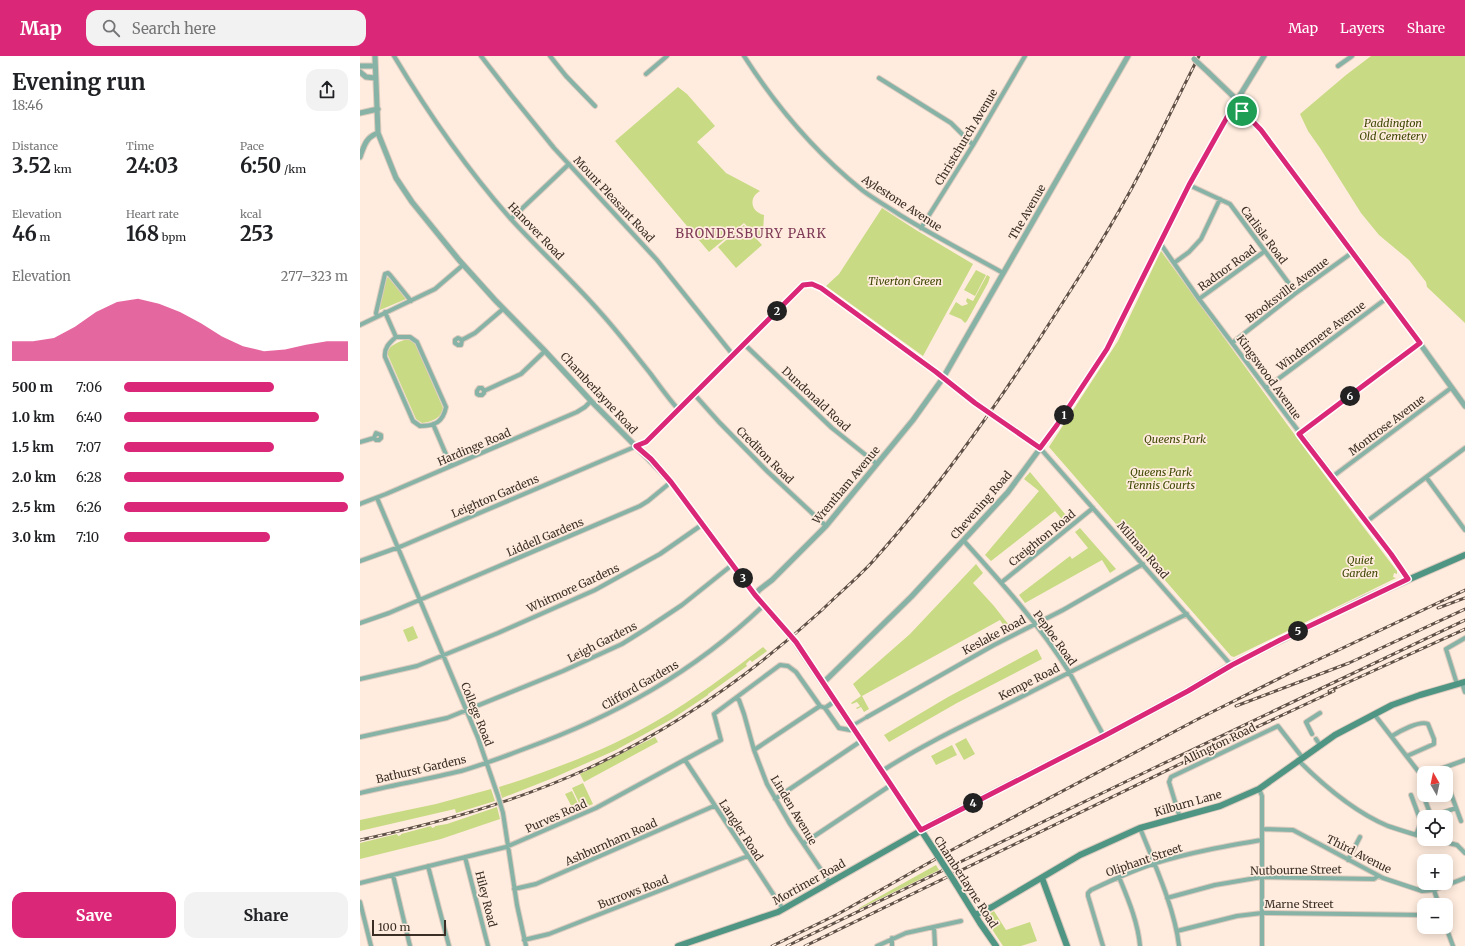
<!DOCTYPE html>
<html lang="en">
<head>
<meta charset="utf-8">
<style>
	body { margin:0; font-family:Merriweather,serif; background:#f2f2f2; color:#202124; height:100vh; display:flex; flex-direction:column; font-size:15px; white-space:nowrap }
	* { box-sizing:border-box; margin:0 }
	p { font-size:13px; color:#757577 }
	.icon { flex:none; width:22px; height:22px; fill:none; stroke:currentColor; stroke-width:2; stroke-linecap:round; stroke-linejoin:round }
	.map { position:relative; flex:1; overflow:hidden }
	.panel { display:flex; flex-direction:column; background:#fff; width:360px }
	.panel>* { flex:none }
	.needle { width:26px; rotate:351deg }
	.tools { position:absolute; left:1057px; top:710px; display:grid; gap:8px }
	.tools a { display:grid; place-items:center; width:36px; height:36px; border-radius:8px; background:#fff; box-shadow:0 2px 10px #0003; font-size:20px }
	.scale { position:absolute; left:12px; bottom:10px; width:74px; box-sizing:border-box; padding-left:4px; border:2px solid #3a2e25; border-top:0; font-size:11px; line-height:14px; white-space:nowrap; color:#3a2e25; -webkit-text-stroke:3px #ffecde; paint-order:stroke }
	.pin { position:absolute; display:grid; place-items:center; width:34px; height:34px; color:#fff; margin:-17px; border:2px solid #fff; border-radius:50%; box-shadow:0 1px 4px #0007 }
	.km { position:absolute; width:20px; height:20px; margin:-10px; border-radius:50%; background:#222; color:#fff; font-size:11px; line-height:20px; text-align:center }
	.round { display:grid; place-items:center; flex:none; width:42px; height:42px; border-radius:12px; background:#f2f2f2 }
	.overview { display:flex; align-items:center; justify-content:space-between; height:68px; padding:0 12px }
	h1 { font-size:22px; font-weight:700; line-height:30px }
	.metrics { display:grid; grid-template-columns:repeat(3,1fr); gap:6px; height:68px; padding:4px 12px }
	.metrics div { display:grid; align-content:center }
	.metrics b { font-size:20px; font-weight:700 }
	.metrics small { font-size:11px; font-weight:400 }
	.metrics p { font-size:11px }
	.chart { height:112px; padding:8px 12px }
	.chart p { display:flex; justify-content:space-between }
	.chart svg { width:100%; height:72px; margin-top:4px; fill:#db2777; opacity:.7 }
	.cta { display:flex; gap:8px; margin-top:auto; padding:8px 12px }
	.cta a { flex:1; height:46px; border-radius:12px; background:#db2777; color:#fff; font-size:16px; font-weight:700; line-height:46px; text-align:center }
	.cta a+a { background:#f2f2f2; color:#202124 }
	ul { padding:0 12px; list-style:none; font-size:13px }
	li { display:grid; grid-template-columns:64px 48px 1fr; align-items:center; height:30px }
	li i { height:10px; border-radius:5px; background:#db2777 }
	header { display:flex; align-items:center; gap:24px; box-sizing:border-box; height:56px; padding:0 20px; background:#db2777; color:#fff }
	header strong { font-size:19px }
	nav { display:flex; gap:22px; margin-inline-start:auto; font-size:14px }
	.search { width:280px; height:36px; background:#f2f2f2; display:flex; align-items:center; gap:10px; box-sizing:border-box; padding:0 14px; border-radius:12px; color:#757577; font-size:15px }
	main { display:flex; flex:1; min-height:0 }
	.map>svg:first-child { display:block }
</style>
</head>
<body>
<header>
<strong>Map</strong>
<div class="search"><svg class="icon" aria-label="search" viewBox="0 0 24 24"><circle cx="10" cy="10" r="6"/><path d="M15 15l6 6"/></svg>Search here</div>
<nav><a>Map</a><a>Layers</a><a>Share</a></nav>
</header>
<main>
<section class="panel">
<div class="overview"><div><h1>Evening run</h1><p>18:46</p></div><a class="round"><svg class="icon" aria-label="share" viewBox="0 0 24 24"><path d="M12 15V3M7 8l5-5 5 5M5 13v7h14v-7"/></svg></a></div>
<div class="metrics">
<div><p>Distance</p><b>3.52<small> km</small></b></div>
<div><p>Time</p><b>24:03</b></div>
<div><p>Pace</p><b>6:50<small> /km</small></b></div>
</div>
<div class="metrics">
<div><p>Elevation</p><b>46<small> m</small></b></div>
<div><p>Heart rate</p><b>168<small> bpm</small></b></div>
<div><p>kcal</p><b>253</b></div>
</div>
<div class="chart"><p><span>Elevation</span>277–323 m</p>
<svg viewBox="0 0 160 44" preserveAspectRatio="none"><path d="M0 44V32L10 32L20 30L30 23L40 14L50 8L60 6L70 9L80 14L90 21L100 29L110 35L120 38L130 37L140 34L150 32L160 32V44z"/></svg>
</div>
<ul>
<li><b>500 m</b>7:06<i style="width:67%"></i></li>
<li><b>1.0 km</b>6:40<i style="width:87%"></i></li>
<li><b>1.5 km</b>7:07<i style="width:67%"></i></li>
<li><b>2.0 km</b>6:28<i style="width:98%"></i></li>
<li><b>2.5 km</b>6:26<i style="width:100%"></i></li>
<li><b>3.0 km</b>7:10<i style="width:65%"></i></li>
</ul>
<div class="cta"><a>Save</a><a>Share</a></div>
</section>
<div class="map">
<svg width="1105" height="890" viewBox="0 0 1105 890">
	<rect width="100%" height="100%" fill="#ffecde"/>
	<path fill="#c9da84" d="M1011,0H1105V267L1067,231L1066,226L1049,204L1019,179L1001,157L960,92L948,75L940,58L986,19Z
		M318,31L327,38L355,70L337,86L366,117L400,135C388,142 391,156 404,159L403,176L397,181L384,167L349,196L255,85Z
		M522,152L556,174L613,208L563,300L466,230L479,218Z
		M384,169L402,189L376,212L358,191Z
		M801,195C879,302 956,410 1037,515V518L1034,517L1033,521L1036,522L874,601L871,600L689,391L758,285Z
		M616,214L626,219L615,240L604,234Z
		M627,219L630,221L628,227L607,265L605,267L601,263L589,258L596,246L602,250L608,248L606,245L607,242L613,245Z
		M28,221L45,241L46,243L20,254L19,253L26,223Z
		M46,283L51,284L55,287L83,352C82,362 71,366 62,367L56,363L27,297C30,288 38,287 46,283Z
		M670,416L710,464L706,468L695,455L631,505L625,499L679,435L664,423Z
		M720,472L756,513L750,517L742,504L665,547L659,539L710,500L712,503L728,492L715,476Z
		M616,508L623,517L613,527L634,550L652,573L647,575L640,564L502,640L509,653L504,656L501,651L497,653L496,652L500,650L497,646L492,648L491,647L501,640L493,628L550,578Z
		M53,570L58,582L48,586L43,574Z
		M403,591L407,595L392,606L390,604L386,608L387,610L348,638V639L312,663L256,694L193,722L142,742L139,731C190,715 252,692 298,664C334,643 369,617 403,591Z
		M677,593L682,603L597,647L529,686L524,679L588,641Z
		M295,681L298,686L224,726L220,718Z
		M606,682L615,698L604,704L595,688Z
		M592,689L597,699L576,709L571,700Z
		M223,727L233,748L222,753L212,732Z
		M131,733L135,745L96,757L95,753L0,775V764L76,748Z
		M212,735L220,752L214,755L205,738Z
		M137,751L140,763L81,783L0,803V787L37,778L38,780L41,779V778L71,770L72,772L75,771V770L87,768Z
		M576,809L579,814L499,853V852Z
		M634,855L646,874L670,866L677,885L661,890H643L624,861Z"/>
	<g fill="none" stroke-linecap="round" stroke-linejoin="round">
		<defs>
			<path id="pedestrian" d="M495,668L507,661"/>
			<path id="minor" d="M34,0C68,57 106,112 150,162C179,194 212,224 240,256C258,276 274,297 290,317C299,329 308,342 318,353
				M121,0L152,40L194,92L297,204L373,299
				M190,0L206,20L235,50
				M384,0C416,50 456,97 502,134C514,143 528,151 540,159C574,180 609,198 643,217
				M978,10L992,0
				M286,18L307,0
				M519,22L591,67L613,89
				M829,129L870,148L936,237
				M151,163L209,108
				M561,172L613,89L665,0
				M800,187L839,243L1031,498L1048,523
				M814,207L829,196L841,183L860,143
				M839,243L905,195
				M25,256L36,281
				M17,260L16,257L25,218L28,217L30,219L51,245
				M0,269L75,233L103,209
				M36,281H50L57,286L86,351C83,366 75,370 60,370L53,365L25,301C24,292 29,287 36,281Z
				M102,284L98,282L95,284V287L98,289H101L102,284L115,277L143,253
				M872,287L936,237L993,196
				M384,288L472,372L517,408
				M906,332L1027,242
				M124,335L122,332H119L117,335V338L119,339H122L124,337V335L161,318L185,295
				M334,338L359,366L407,415L466,470
				M73,368L91,410
				M939,378L1060,287
				M0,386L14,382L16,384H19L21,382V379L16,377L14,382
				M680,392L871,609
				M972,421L1091,332
				M1066,421L1105,474
				M17,442L118,682L138,740
				M0,448L26,438L217,356L225,351L231,345
				M1006,466L1105,392
				M604,485C640,525 680,569 709,616C721,637 732,659 744,680
				M0,505L42,490L286,386L443,229C450,227 454,229 461,232L583,322
				M642,526L733,452
				M0,567L29,557L280,450L288,445L311,426
				M0,623L57,610L138,577L235,534L300,498L343,468
				M1102,627L1105,636
				M1097,628L1086,593L1105,582
				M376,642L379,644L384,658L394,694L407,728L430,768L470,827
				M465,652L475,645
				M1014,658L1058,715L1064,718
				M507,661L634,589L703,554L783,508
				M952,678L946,666L960,657
				M1032,680C1040,675 1060,664 1068,668L1074,683V688L1047,700
				M0,681L87,662L203,615L262,588L286,573L322,549L372,509
				M956,683L960,689
				M394,694L460,650
				M325,704L423,853
				M938,704C964,730 994,756 1028,770C1040,774 1052,778 1064,781
				M522,715C568,685 618,663 667,638C720,611 773,584 827,558
				M1069,717L1105,704
				M1086,724L1101,765
				M899,733L902,740V890
				M1061,733L1071,760
				M0,737C34,729 68,723 101,715C122,709 143,701 164,693C255,660 333,617 404,549
				M1051,739L1061,766
				M415,743L501,685
				M143,757L157,849L166,890
				M1070,761L1096,752
				M820,762L809,726L811,721L918,670L942,701
				M780,772C794,807 815,853 819,890
				M902,773L933,774L1023,822L1062,835L1074,834L1079,849
				M1056,779L1061,766L1064,763
				M1072,783L1097,789L1105,797
				M444,787L531,729
				M105,801L128,890
				M988,804L1000,781
				M68,810L89,890
				M33,819L50,890
				M759,821C768,843 778,866 780,890
				M0,827L146,791L236,752L361,684L354,658L420,609L428,610L436,616L460,650L465,652L479,672L490,674L493,673
				M154,833L176,828L354,750
				M1074,834L1105,822
				M807,842L855,829L902,821L1014,823L1018,820
				M0,846L11,890
				M574,871L575,890
				M1086,871L1093,890
				M817,875L877,860L902,857L1064,859
				M532,882V890
				M164,884L189,878L212,869L388,800
				M517,890L546,877L601,865
				M743,890L728,840V837L731,834C752,824 774,814 796,807C831,796 867,790 902,784"/>
			<path id="tertiary" d="M15,0L18,77L36,122L52,146L99,204L135,244L185,295L232,346L311,426L395,539L425,574
				M0,10H15
				M0,16L6,21L15,22
				M848,16L877,44L887,58L901,74L1027,242L1105,350
				M877,44L904,0
				M0,57L18,53
				M0,101C4,90 6,81 18,77
				M583,322L615,347
				M640,364L680,392
				M395,539L399,534L412,524L466,470L553,364L583,322L768,0
				M433,583L561,774
				M463,627L551,541L648,436L693,375L747,293L829,129L875,47"/>
			<path id="secondary" d="M561,774L578,800
				M682,822L707,890
				M594,825L620,867L636,890
				M615,859L632,851L720,799L780,772L860,750L899,733L975,679L1032,649L1060,639L1105,626
				M318,890L418,856L578,765L744,680L828,635L871,609L1004,543L1105,499"/>
		</defs>
		<use href="#pedestrian" stroke="#dccabd" stroke-width="5"/>
		<use href="#minor" stroke="#dccabd" stroke-width="6"/>
		<use href="#tertiary" stroke="#dccabd" stroke-width="7"/>
		<use href="#secondary" stroke="#dccabd" stroke-width="8"/>
		<use href="#pedestrian" stroke="#87b3a7" stroke-width="3"/>
		<use href="#minor" stroke="#87b3a7" stroke-width="4"/>
		<use href="#tertiary" stroke="#87b3a7" stroke-width="5"/>
		<use href="#secondary" stroke="#4f9583" stroke-width="6"/>
		<defs>
			<path id="rail" d="M1078,552L1105,542
				M969,635L1105,573
				M876,650L989,607L1105,553
				M0,784C81,766 153,747 229,712C315,672 392,618 462,554C479,537 498,522 514,504C574,437 627,363 676,288C713,231 751,173 782,113C802,75 820,37 839,0
				M412,890L478,858L588,796L838,663L930,617L1105,534
				M427,890L796,711L1105,564
				M445,890L882,678L974,635"/>
		</defs>
		<use href="#rail" stroke="#5f5147" stroke-width="3"/>
		<use href="#rail" stroke="#ffecde" stroke-width="1.5" stroke-dasharray="4.5" stroke-linecap="butt"/>
		<defs>
			<path id="minor-bridge" d="M138,740L143,757"/>
			<path id="tertiary-bridge" d="M834,3L848,16
				M615,347L640,364
				M425,574L433,583"/>
			<path id="secondary-bridge" d="M578,800L594,825"/>
		</defs>
		<use href="#minor-bridge" stroke="#dccabd" stroke-width="6" stroke-linecap="butt"/>
		<use href="#tertiary-bridge" stroke="#dccabd" stroke-width="7" stroke-linecap="butt"/>
		<use href="#secondary-bridge" stroke="#dccabd" stroke-width="8" stroke-linecap="butt"/>
		<use href="#minor-bridge" stroke="#87b3a7" stroke-width="4"/>
		<use href="#tertiary-bridge" stroke="#87b3a7" stroke-width="5"/>
		<use href="#secondary-bridge" stroke="#4f9583" stroke-width="6"/>
	</g>
	<g fill="none" stroke-linecap="round" stroke-linejoin="round">
		<defs>
			<path id="route" d="M875,47L901,74L1060,287L939,378L1031,498L1048,523L920,584L872,609L828,635L744,680L561,774L436,586L395,539L311,426L291,403L276,390L286,386L443,229L452,228L461,232L576,316L615,347L680,392L697,369L747,293L829,129Z"/>
		</defs>
		<use href="#route" stroke="#fff" stroke-width="8"/>
		<use href="#route" stroke="#db2777" stroke-width="5"/>
	</g>
	<g text-anchor="middle" stroke-width="3.5" stroke-linejoin="round" paint-order="stroke">
		<g font-size="11" font-style="italic" fill="#3f4804" stroke="#ffecde">
			<text x="1033" y="71">Paddington<tspan x="1033" dy="13">Old Cemetery</tspan></text>
			<text x="545" y="229">Tiverton Green</text>
			<text x="815" y="387">Queens Park</text>
			<text x="801" y="420">Queens Park<tspan x="801" dy="13">Tennis Courts</tspan></text>
			<text x="1000" y="508">Quiet<tspan x="1000" dy="13">Garden</tspan></text>
		</g>
		<g font-size="11" fill="#3a2e25" stroke="#ffecde">
			<text transform="translate(606 81) rotate(-59)" y="4">Christchurch Avenue</text>
			<text transform="translate(254 143) rotate(47)" y="4">Mount Pleasant Road</text>
			<text transform="translate(542 147) rotate(33)" y="4">Aylestone Avenue</text>
			<text transform="translate(667 156) rotate(-60)" y="4">The Avenue</text>
			<text transform="translate(176 175) rotate(46)" y="4">Hanover Road</text>
			<text transform="translate(904 179) rotate(53)" y="4">Carlisle Road</text>
			<text transform="translate(867 212) rotate(-36)" y="4">Radnor Road</text>
			<text transform="translate(927 234) rotate(-37)" y="4">Brooksville Avenue</text>
			<text transform="translate(961 280) rotate(-37)" y="4">Windermere Avenue</text>
			<text transform="translate(909 321) rotate(54)" y="4">Kingswood Avenue</text>
			<text transform="translate(239 337) rotate(47)" y="4">Chamberlayne Road</text>
			<text transform="translate(456 343) rotate(43)" y="4">Dundonald Road</text>
			<text transform="translate(1027 369) rotate(-37)" y="4">Montrose Avenue</text>
			<text transform="translate(114 391) rotate(-23)" y="4">Hardinge Road</text>
			<text transform="translate(405 399) rotate(45)" y="4">Crediton Road</text>
			<text transform="translate(486 429) rotate(-50)" y="4">Wrentham Avenue</text>
			<text transform="translate(135 440) rotate(-23)" y="4">Leighton Gardens</text>
			<text transform="translate(621 449) rotate(-49)" y="4">Chevening Road</text>
			<text transform="translate(185 481) rotate(-23)" y="4">Liddell Gardens</text>
			<text transform="translate(682 482) rotate(-39)" y="4">Creighton Road</text>
			<text transform="translate(783 494) rotate(49)" y="4">Milman Road</text>
			<text transform="translate(213 532) rotate(-25)" y="4">Whitmore Gardens</text>
			<text transform="translate(634 579) rotate(-28)" y="4">Keslake Road</text>
			<text transform="translate(695 582) rotate(54)" y="4">Peploe Road</text>
			<text transform="translate(242 586) rotate(-27)" y="4">Leigh Gardens</text>
			<text transform="translate(669 626) rotate(-27)" y="4">Kempe Road</text>
			<text transform="translate(280 629) rotate(-30)" y="4">Clifford Gardens</text>
			<text transform="translate(117 658) rotate(68)" y="4">College Road</text>
			<text transform="translate(859 688) rotate(-26)" y="4">Allington Road</text>
			<text transform="translate(61 713) rotate(-13)" y="4">Bathurst Gardens</text>
			<text transform="translate(828 747) rotate(-16)" y="4">Kilburn Lane</text>
			<text transform="translate(434 754) rotate(59)" y="4">Linden Avenue</text>
			<text transform="translate(196 760) rotate(-24)" y="4">Purves Road</text>
			<text transform="translate(381 774) rotate(57)" y="4">Langler Road</text>
			<text transform="translate(251 786) rotate(-24)" y="4">Ashburnham Road</text>
			<text transform="translate(999 798) rotate(27)" y="4">Third Avenue</text>
			<text transform="translate(784 804) rotate(-19)" y="4">Oliphant Street</text>
			<text transform="translate(936 814) rotate(-1)" y="4">Nutbourne Street</text>
			<text transform="translate(449 826) rotate(-29)" y="4">Mortimer Road</text>
			<text transform="translate(606 826) rotate(57)" y="4">Chamberlayne Road</text>
			<text transform="translate(273 836) rotate(-21)" y="4">Burrows Road</text>
			<text transform="translate(126 843) rotate(76)" y="4">Hiley Road</text>
			<text x="939" y="852">Marne Street</text>
		</g>
		<g font-size="13" letter-spacing="1" fill="#7f3b57" stroke="#ffecde">
			<text x="391" y="182">BRONDESBURY PARK</text>
		</g>
	</g>
</svg>
<div class="tools">
<a><svg class="needle" viewBox="-14 -14 28 28"><path d="M0-13l5 13h-10z" fill="#e53935"/><path d="M0 13l5-13h-10z" fill="#757577"/></svg></a>
<a><svg class="icon" aria-label="locate" viewBox="0 0 24 24"><circle cx="12" cy="12" r="6"/><path d="M12 2v4M12 18v4M2 12h4M18 12h4"/></svg></a>
<a>+</a>
<a>−</a>
</div>
<div class="scale">100 m</div>
<div class="pin" style="left:882px;top:55px;background:#1e9e55"><svg class="icon" aria-label="arrive" viewBox="0 0 24 24"><path d="M6 21V4h12l-3 4 3 4H6"/></svg></div>
<b class="km" style="left:704px;top:359px">1</b>
<b class="km" style="left:417px;top:255px">2</b>
<b class="km" style="left:383px;top:522px">3</b>
<b class="km" style="left:613px;top:747px">4</b>
<b class="km" style="left:938px;top:575px">5</b>
<b class="km" style="left:990px;top:340px">6</b>
</div>
</main>
</body>
</html>
